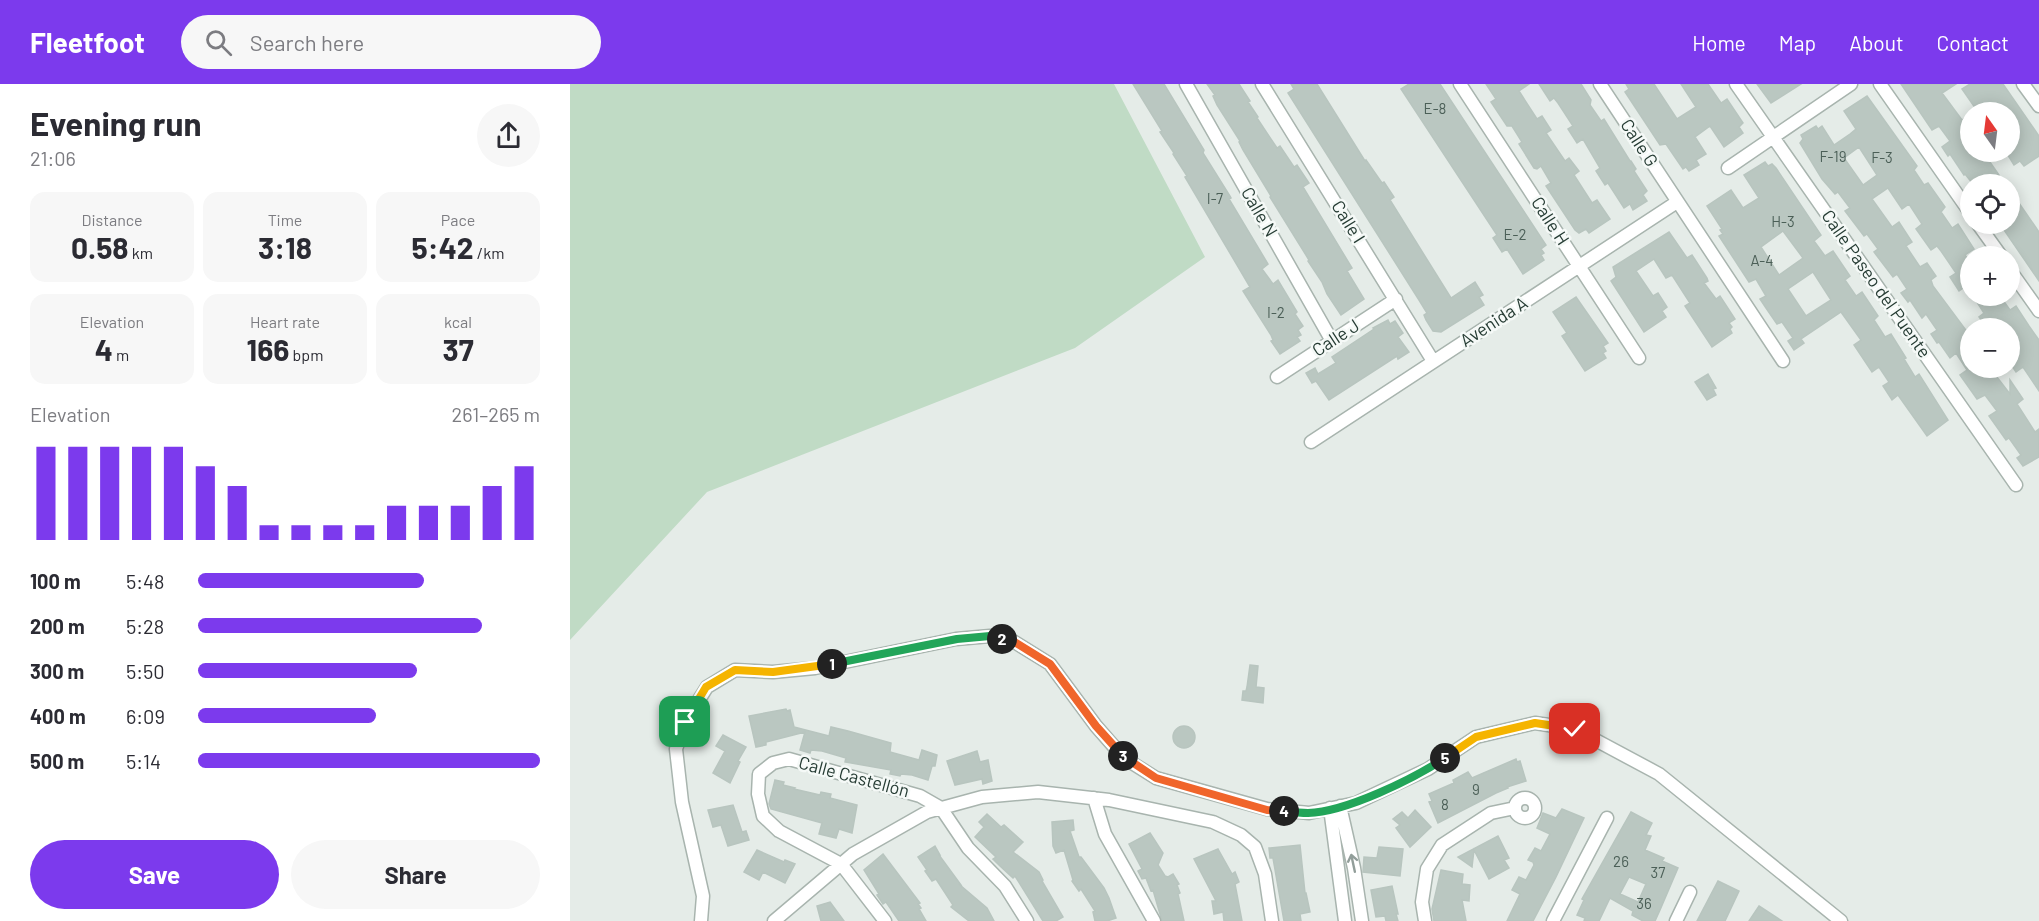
<!DOCTYPE html>
<html lang="en">
<head>
<meta charset="utf-8">
<style>
	body { margin:0; font-family:Barlow,sans-serif; background:#f7f7f7; color:#2b2b33; height:100vh; display:flex; flex-direction:column; font-size:22px; white-space:nowrap }
	* { box-sizing:border-box; margin:0 }
	p { font-size:20px; color:#7c7c81 }
	.icon { flex:none; width:33px; height:33px; fill:none; stroke:currentColor; stroke-width:2; stroke-linecap:round; stroke-linejoin:round }
	.map { position:relative; flex:1; overflow:hidden }
	.panel { display:flex; flex-direction:column; background:#fff; width:570px }
	.panel>* { flex:none }
	.needle { width:39px; rotate:346deg }
	.tools { position:absolute; left:1390px; top:18px; display:grid; gap:12px }
	.tools a { display:grid; place-items:center; width:60px; height:60px; border-radius:50%; background:#fff; box-shadow:0 3px 15px #0003; font-size:30px }
	.pin { position:absolute; display:grid; place-items:center; width:51px; height:51px; color:#fff; margin:-26px; border-radius:12px; box-shadow:0 3px 9px #0006 }
	.km { position:absolute; width:30px; height:30px; margin:-15px; border-radius:50%; background:#222; color:#fff; font-size:16px; line-height:30px; text-align:center }
	.round { display:grid; place-items:center; flex:none; width:63px; height:63px; border-radius:32px; background:#f7f7f7 }
	.headline { display:flex; align-items:center; justify-content:space-between; height:102px; padding:0 30px }
	h1 { font-size:33px; font-weight:700; line-height:45px }
	.stats { display:grid; grid-template-columns:repeat(3,1fr); gap:9px; height:102px; padding:6px 30px }
	.stats div { display:grid; align-content:center; border-radius:15px; background:#f7f7f7; text-align:center }
	.stats b { font-size:30px; font-weight:700 }
	.stats small { font-size:16px; font-weight:400 }
	.stats p { font-size:16px }
	.chart { height:168px; padding:12px 30px }
	.chart p { display:flex; justify-content:space-between }
	.chart svg { width:100%; height:108px; margin-top:6px; stroke:#7c3aed; stroke-width:6 }
	.cta { display:flex; gap:12px; margin-top:auto; padding:12px 30px }
	.cta a { flex:1; height:69px; border-radius:36px; background:#7c3aed; color:#fff; font-size:24px; font-weight:700; line-height:69px; text-align:center }
	.cta a+a { background:#f7f7f7; color:#2b2b33 }
	ul { padding:0 30px; list-style:none; font-size:20px }
	li { display:grid; grid-template-columns:96px 72px 1fr; align-items:center; height:45px }
	li i { height:15px; border-radius:8px; background:#7c3aed }
	header { display:flex; align-items:center; gap:36px; box-sizing:border-box; height:84px; padding:0 30px; background:#7c3aed; color:#fff }
	header strong { font-size:28px }
	nav { display:flex; gap:33px; margin-inline-start:auto; font-size:21px }
	.search { width:420px; height:54px; background:#f7f7f7; display:flex; align-items:center; gap:15px; box-sizing:border-box; padding:0 21px; border-radius:33px; color:#7c7c81; font-size:22px }
	main { display:flex; flex:1; min-height:0 }
	.map>svg:first-child { display:block }
</style>
</head>
<body>
<header>
<strong>Fleetfoot</strong>
<div class="search"><svg class="icon" aria-label="search" viewBox="0 0 24 24"><circle cx="10" cy="10" r="6"/><path d="M15 15l6 6"/></svg>Search here</div>
<nav><a>Home</a><a>Map</a><a>About</a><a>Contact</a></nav>
</header>
<main>
<section class="panel">
<div class="headline"><div><h1>Evening run</h1><p>21:06</p></div><a class="round"><svg class="icon" aria-label="share" viewBox="0 0 24 24"><path d="M12 15V3M7 8l5-5 5 5M5 13v7h14v-7"/></svg></a></div>
<div class="stats">
<div><p>Distance</p><b>0.58<small> km</small></b></div>
<div><p>Time</p><b>3:18</b></div>
<div><p>Pace</p><b>5:42<small> /km</small></b></div>
</div>
<div class="stats">
<div><p>Elevation</p><b>4<small> m</small></b></div>
<div><p>Heart rate</p><b>166<small> bpm</small></b></div>
<div><p>kcal</p><b>37</b></div>
</div>
<div class="chart"><p><span>Elevation</span>261–265 m</p>
<svg viewBox="0 0 160 44" preserveAspectRatio="none"><path d="M5 44V6M15 44V6M25 44V6M35 44V6M45 44V6M55 44V14M65 44V22M75 44V38M85 44V38M95 44V38M105 44V38M115 44V30M125 44V30M135 44V30M145 44V22M155 44V14"/></svg>
</div>
<ul>
<li><b>100 m</b>5:48<i style="width:66%"></i></li>
<li><b>200 m</b>5:28<i style="width:83%"></i></li>
<li><b>300 m</b>5:50<i style="width:64%"></i></li>
<li><b>400 m</b>6:09<i style="width:52%"></i></li>
<li><b>500 m</b>5:14<i style="width:100%"></i></li>
</ul>
<div class="cta"><a>Save</a><a>Share</a></div>
</section>
<div class="map">
<svg width="1469" height="837" viewBox="0 0 1469 837">
	<rect width="100%" height="100%" fill="#e5ece8"/>
	<path fill="#c0dbc5" d="M0,0H544L635,173L505,264L137,408L0,556Z"/>
	<path fill="#bac7c1" stroke="#b8c5bf" stroke-width="1.5" fill-rule="evenodd" d="M563,0H594L634,66L633,69L660,112L661,114L659,115L698,180L692,185L703,200L708,196L727,228L725,230L733,242L728,246L731,251L727,253L730,257L710,270L701,257L703,256L701,251L673,207L680,203L615,93L617,92L603,70L604,69L590,48L592,47Z
		M637,0H669L680,17L678,18L688,33L687,34L707,64L710,62L724,83L727,81L739,99L733,103L782,184L777,187L794,215L771,231L757,210L752,198L738,177L739,176L700,113L701,112L673,66L669,58L670,57L647,21L643,12L645,11Z
		M721,0H747L795,77L796,76L812,99L814,98L824,113L820,116L881,214L905,198L913,211L909,213L914,221L871,248L863,247L856,236L854,231L857,229L849,216L718,9L724,5Z
		M839,0H870L976,161L971,165L974,169L971,171L974,176L953,190L937,165L932,168L923,154L927,151L831,5Z
		M916,0H959L949,7L967,35L972,32L981,46L976,49L995,77L999,74L1009,87L1004,91L1022,119L1027,116L1040,135L1019,149L1016,145L1009,149L1005,146L976,102L981,99L971,82L967,85L964,84L949,60L952,58L942,42H937L921,18L926,15Z
		M969,0H1011L1021,16L1020,21L1031,37L1034,35L1060,77H1061L1066,85L1064,87L1077,107L1073,111L1077,117L1063,126L1060,120L1054,124L1038,99L1035,101L1026,87L1030,84L1013,55L1007,59L998,45L1003,42L988,19L984,14L980,17Z
		M1056,0H1084L1107,35L1126,23L1111,0H1138L1151,19L1157,15L1173,39L1169,43L1173,49L1154,63L1140,42L1125,53L1136,70L1126,76L1129,81L1119,87L1116,83L1113,85L1096,60L1090,61L1063,20L1055,8L1059,5Z
		M1187,0H1231L1201,19Z
		M1331,0H1386L1372,9L1392,36L1401,30V68H1413L1429,91L1415,100H1403L1395,90L1394,91L1380,70L1378,72L1372,63L1380,57L1369,42L1362,46Z
		M1400,0H1433L1469,52V72L1454,82L1450,77L1444,81L1436,68H1440V28H1408L1392,5Z
		M1297,12L1347,82L1344,86L1354,101L1358,99L1375,123L1371,128L1382,144L1388,140L1404,165L1395,171L1401,179V210L1396,202L1389,207L1380,193L1386,189L1371,167L1367,162L1361,166L1346,145L1352,140L1339,120L1332,125L1318,104L1302,115L1322,143L1329,138L1342,158L1336,162L1350,183L1357,179L1366,192L1361,196L1363,202L1401,253V284H1420L1440,310V296L1453,315L1447,320L1465,348L1469,345V373L1453,382L1447,374L1451,371L1439,354L1436,356L1419,332L1427,327L1415,311L1407,315L1390,291L1397,286L1386,269L1380,274L1369,258L1367,259L1361,250L1367,246L1356,230L1352,234L1340,216L1338,218L1331,209L1337,205L1327,190L1323,193L1304,168L1308,165L1297,150L1294,152L1275,127L1280,124L1268,108L1265,110L1252,95L1230,59L1233,55L1231,51L1246,42L1248,45L1252,42L1264,61L1280,50L1286,45L1274,27ZM1289,63L1307,91L1293,101L1274,74Z
		M1195,78L1198,82L1202,80L1206,84L1251,151L1244,157L1255,172L1263,167L1280,192L1275,196L1286,212L1292,208L1308,232L1304,236L1315,253L1321,250L1336,274L1334,275L1345,293L1349,290L1378,336L1357,352L1328,311L1322,316L1313,302L1319,298L1309,283L1302,288L1284,261L1291,256L1271,228L1231,255L1234,259L1224,266L1218,257L1223,254L1212,238L1207,240L1196,224L1190,215L1196,212L1186,195L1179,198L1149,152L1153,150L1150,146L1152,145L1137,122L1161,106L1173,124L1189,114L1174,91ZM1213,147L1233,174L1209,191L1191,163ZM1243,188L1261,216L1236,232L1218,205Z
		M1440,106L1469,148V197L1430,140H1440Z
		M1099,148L1117,174L1122,171L1137,194L1138,197L1134,199L1146,215L1150,212L1165,235L1159,239L1162,243L1160,245L1162,249L1142,263L1115,222L1120,219L1102,191L1096,194L1084,175L1066,187L1083,212L1088,209L1097,223L1092,227L1096,233L1074,248L1041,197L1046,193L1043,183Z
		M1403,212H1430L1440,226L1446,222L1459,242L1469,256V307L1453,283L1446,288L1440,279V244H1417L1409,233L1414,229Z
		M1006,213L1038,259L1033,262L1036,267L1033,269L1036,274L1015,287L992,252L997,249L983,228Z
		M818,236L820,240L825,237L833,249L828,253L839,268L828,275L827,272L759,316L746,297L742,299L736,289L745,284L748,290L766,279L762,273L804,245L803,244Z
		M1138,290L1146,304L1143,305L1146,311L1137,316L1125,298Z
		M680,581L688,582L686,603L694,604L693,619L672,616L673,607H676L677,603Z
		M216,625L217,627L220,626L224,643L259,652L261,643L278,647L321,659L320,668L349,676L352,666L367,671L365,682H362L358,696L342,691L331,690L330,692L320,690L321,686L275,678L276,674L252,667L241,666L240,669L230,666L235,648L196,658V661L186,663L179,632Z
		M603 653a11 11 0 1 1 22 0a11 11 0 1 1-22 0Z
		M153,651L176,663L168,677L170,678L160,699L143,689L155,667L146,662Z
		M407,667L410,678L418,676L422,697L413,700L412,695L385,701L377,677Z
		M946,675L947,678L950,677L956,697L937,703L938,704L926,709L868,739L859,718L862,717L859,710L884,699L883,696L898,688L902,694Z
		M205,696L214,698L213,701L225,704L224,705L250,711L251,708L261,710L260,714L287,721L282,749L269,745L266,754L249,750L252,739L201,725L199,720Z
		M163,721L172,748L176,747L179,756L158,762L151,741L143,743L138,726Z
		M992,725L1014,734L986,793L963,837H937L950,810L942,806L949,793L956,796L964,781L963,778L958,776L965,764L971,767L980,750L967,744L973,729L986,734Z
		M845,726L861,743L840,763L826,744L830,741L823,735L832,728L838,734Z
		M1061,728L1082,739L1076,751L1081,752L1075,766L1094,774L1092,777L1108,784L1090,826L1085,837H1073L1062,831L1063,827L1040,814L1029,837H1014L1015,834L1007,831L1014,816L1012,815ZM1059,793L1076,800L1068,818L1050,810Z
		M417,730L431,743L434,741L453,758L443,768L469,788L473,796L472,797L493,833L486,837H473L445,792L443,794L430,782L423,775L426,773L405,753L414,743L409,738Z
		M503,736L504,746L500,747L509,773H511L534,804L539,814L546,834L537,837H525L523,828L525,827L511,805L509,807L502,797L503,796L494,766L486,769L483,762L482,738Z
		M580,749L593,769L588,781L595,792L598,793L603,790L609,800L607,801L610,809L608,810L614,837H592L583,806L581,807L576,794L572,795L568,787L572,785L559,760Z
		M928,752L939,774L934,776L939,784L919,795L904,766L902,783L888,773Z
		M730,761L735,809H736L740,828L730,830L731,837H714L703,774H700L699,764Z
		M365,762L370,771H369L391,801H390L417,824L424,837H399L381,823L383,821L366,795L362,797L355,787L357,786L348,773Z
		M809,763L833,765L830,792L793,788L794,773L807,774Z
		M648,765L662,790L665,788L669,798L665,800L672,837H654L653,828L644,830L642,817H646L624,775Z
		M187,766L214,778L215,776L225,780L215,799L193,788L189,796L174,788Z
		M313,770L350,819L348,820L351,824L349,825L356,837H329L316,818L313,820L307,811L309,810L294,786Z
		M871,786L893,790L892,800L900,801L899,817L892,816L896,837H864L862,825Z
		M1148,797L1169,807L1155,837H1127Z
		M822,802L828,830H826L828,837H816L815,832L806,833L801,806Z
		M260,818L274,837H251L247,822Z
		M1189,822L1212,837H1179Z"/>
	<g fill="none" stroke-linecap="round" stroke-linejoin="round">
		<defs>
			<path id="minor" d="M616,0L762,257
				M692,0L863,277
				M890,0L1069,274
				M1030,0L1213,277
				M1166,0L1446,401
				M1310,0L1401,130
				M1453,0L1469,22
				M1158,84L1281,0
				M1408,140L1431,172
				M1440,186L1469,227
				M707,293L826,215
				M741,358L1107,118
				M524,714L535,750L584,837
				M945 724a10 10 0 1 1 20 0a10 10 0 1 1-20 0Z
				M770,722L784,784L792,837
				M760,724L775,837
				M131,837L133,812L112,718L106,665L115,638L137,603L165,586L203,588L245,584L386,555L420,552L443,557L480,580L526,642L554,674L586,694L697,725L739,729L786,719L858,685L906,653L965,639L1005,645L1089,690L1271,837
				M204,837L283,770L357,728L412,713L468,708L539,716L643,738L671,751L685,763L695,790L702,837
				M315,837L271,780L209,747L193,732L188,710L189,690L203,679L219,675L350,712L371,724L398,764L435,802L457,837
				M855,837L852,818L857,785L872,761L921,729L945,724
				M983,837L1037,734
				M1106,837L1120,808"/>
		</defs>
		<use href="#minor" stroke="#a8b4ae" stroke-width="15"/>
		<use href="#minor" stroke="#fff" stroke-width="12"/>
	</g>
	<defs><path id="oneway-shaft" d="M-6 0H5M1.5-3L5.5 0L1.5 3" fill="none" stroke-width="1.6" stroke-linecap="round" stroke-linejoin="round" transform="scale(1.5)"/></defs>
	<use stroke="#929e9a" href="#oneway-shaft" transform="translate(783 779) rotate(-102)"/>
	<g fill="none" stroke-linecap="round" stroke-linejoin="round">
		<defs>
			<path id="split-1" d="M115,638L136,603L165,586L203,588L262,580"/>
			<path id="split-2" d="M262,580L387,555L420,552L432,555"/>
			<path id="split-3" d="M432,555L443,557L480,580L526,642L553,672"/>
			<path id="split-4" d="M553,672L586,694L697,726L714,727"/>
			<path id="split-5" d="M714,727C722,728 730,729 738,729C776,728 843,695 875,674"/>
			<path id="split-6" d="M875,674L906,653L965,639L1005,645"/>
		</defs>
		<use href="#split-1" stroke="#fff" stroke-width="12"/>
		<use href="#split-2" stroke="#fff" stroke-width="12"/>
		<use href="#split-3" stroke="#fff" stroke-width="12"/>
		<use href="#split-4" stroke="#fff" stroke-width="12"/>
		<use href="#split-5" stroke="#fff" stroke-width="12"/>
		<use href="#split-6" stroke="#fff" stroke-width="12"/>
		<use href="#split-1" stroke="#f5b400" stroke-width="8"/>
		<use href="#split-2" stroke="#22a559" stroke-width="8"/>
		<use href="#split-3" stroke="#f0652b" stroke-width="8"/>
		<use href="#split-4" stroke="#f0652b" stroke-width="8"/>
		<use href="#split-5" stroke="#22a559" stroke-width="8"/>
		<use href="#split-6" stroke="#f5b400" stroke-width="8"/>
	</g>
	<g text-anchor="middle" stroke-width="5" stroke-linejoin="round" paint-order="stroke">
		<g font-size="15" fill="#4b5f57">
			<text x="865" y="30">E-8</text>
			<text x="1263" y="78">F-19</text>
			<text x="1312" y="79">F-3</text>
			<text x="645" y="120">I-7</text>
			<text x="1213" y="143">H-3</text>
			<text x="945" y="156">E-2</text>
			<text x="1192" y="182">A-4</text>
			<text x="706" y="234">I-2</text>
			<text x="906" y="711">9</text>
			<text x="875" y="726">8</text>
			<text x="1051" y="783">26</text>
			<text x="1088" y="794">37</text>
			<text x="1074" y="825">36</text>
		</g>
		<g font-size="18" fill="#263c34" stroke="#f5f9f7">
			<text transform="translate(1069 59) rotate(57)" y="6">Calle G</text>
			<text transform="translate(689 128) rotate(60)" y="6">Calle N</text>
			<text transform="translate(980 137) rotate(57)" y="6">Calle H</text>
			<text transform="translate(778 138) rotate(58)" y="6">Calle I</text>
			<text transform="translate(1306 200) rotate(55)" y="6">Calle Paseo del Puente</text>
			<text transform="translate(924 238) rotate(-33)" y="6">Avenida A</text>
			<text transform="translate(766 254) rotate(-33)" y="6">Calle J</text>
			<text transform="translate(284 693) rotate(15)" y="6">Calle Castellón</text>
		</g>
	</g>
</svg>
<div class="tools">
<a><svg class="needle" viewBox="-14 -14 28 28"><path d="M0-13l5 13h-10z" fill="#e53935"/><path d="M0 13l5-13h-10z" fill="#7c7c81"/></svg></a>
<a><svg class="icon" aria-label="locate" viewBox="0 0 24 24"><circle cx="12" cy="12" r="6"/><path d="M12 2v4M12 18v4M2 12h4M18 12h4"/></svg></a>
<a>+</a>
<a>−</a>
</div>
<div class="pin" style="left:115px;top:638px;background:#1e9e55"><svg class="icon" aria-label="arrive" viewBox="0 0 24 24"><path d="M6 21V4h12l-3 4 3 4H6"/></svg></div>
<div class="pin" style="left:1005px;top:645px;background:#d93025"><svg class="icon" aria-label="check" viewBox="0 0 24 24"><path d="M5 12l5 5 9-10"/></svg></div>
<b class="km" style="left:262px;top:580px">1</b>
<b class="km" style="left:432px;top:555px">2</b>
<b class="km" style="left:553px;top:672px">3</b>
<b class="km" style="left:714px;top:727px">4</b>
<b class="km" style="left:875px;top:674px">5</b>
</div>
</main>
</body>
</html>
